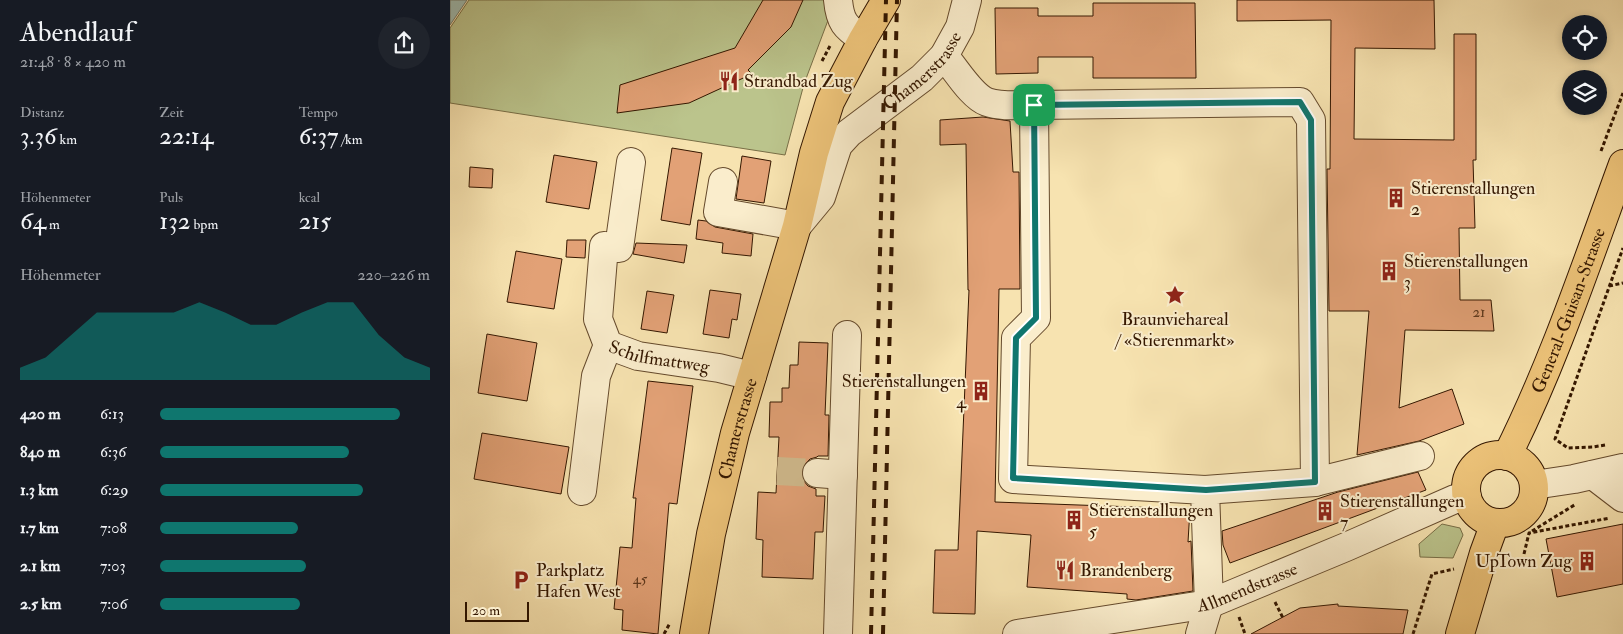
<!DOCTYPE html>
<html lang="de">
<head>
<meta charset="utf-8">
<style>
	body { margin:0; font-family:"IM FELL Double Pica",serif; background:#20242c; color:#f1f3f6; height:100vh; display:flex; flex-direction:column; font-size:19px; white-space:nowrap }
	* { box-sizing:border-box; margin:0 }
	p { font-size:16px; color:#9ea1a6 }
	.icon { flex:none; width:28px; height:28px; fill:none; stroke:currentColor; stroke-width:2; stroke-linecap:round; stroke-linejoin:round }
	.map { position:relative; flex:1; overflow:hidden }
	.details { display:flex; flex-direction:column; background:#171b24; width:450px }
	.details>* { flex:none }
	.fabs { position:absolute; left:1112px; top:15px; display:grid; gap:10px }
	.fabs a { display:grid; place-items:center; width:45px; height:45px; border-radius:50%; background:#171b24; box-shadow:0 2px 8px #0003; font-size:25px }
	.scale { position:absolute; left:15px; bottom:12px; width:64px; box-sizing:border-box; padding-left:5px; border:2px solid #341700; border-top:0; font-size:14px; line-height:18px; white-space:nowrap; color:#341700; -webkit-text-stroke:4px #faedcc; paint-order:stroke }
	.pin { position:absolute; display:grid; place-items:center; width:42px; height:42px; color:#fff; margin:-21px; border-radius:10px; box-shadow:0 2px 8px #0006 }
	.round { display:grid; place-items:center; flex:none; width:52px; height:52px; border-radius:26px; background:#20242c }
	.headline { display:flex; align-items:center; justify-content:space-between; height:85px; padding:0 20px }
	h1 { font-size:28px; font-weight:600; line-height:38px }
	.stats { display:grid; grid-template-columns:repeat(3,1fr); gap:8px; height:85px; padding:5px 20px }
	.stats div { display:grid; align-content:center }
	.stats b { font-size:25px; font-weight:600 }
	.stats small { font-size:14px; font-weight:400 }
	.stats p { font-size:14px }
	.chart { height:140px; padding:10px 20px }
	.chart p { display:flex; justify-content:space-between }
	.chart svg { width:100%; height:90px; margin-top:5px; fill:#0f766e; opacity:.7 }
	ul { padding:0 20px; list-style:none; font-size:16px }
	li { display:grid; grid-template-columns:80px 60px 1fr; align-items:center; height:38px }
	li i { height:12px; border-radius:6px; background:#0f766e }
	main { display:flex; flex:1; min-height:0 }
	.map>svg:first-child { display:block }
</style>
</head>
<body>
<main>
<section class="details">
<div class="headline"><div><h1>Abendlauf</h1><p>21:48 · 8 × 420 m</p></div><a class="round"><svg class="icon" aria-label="share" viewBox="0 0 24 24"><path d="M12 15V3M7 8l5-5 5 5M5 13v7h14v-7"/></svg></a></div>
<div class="stats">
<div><p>Distanz</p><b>3.36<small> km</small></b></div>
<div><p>Zeit</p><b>22:14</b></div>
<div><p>Tempo</p><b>6:37<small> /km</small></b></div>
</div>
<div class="stats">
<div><p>Höhenmeter</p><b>64<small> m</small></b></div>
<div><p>Puls</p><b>132<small> bpm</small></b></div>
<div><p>kcal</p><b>215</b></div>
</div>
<div class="chart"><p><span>Höhenmeter</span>220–226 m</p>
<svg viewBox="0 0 160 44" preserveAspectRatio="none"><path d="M0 44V38L10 33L20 22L30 11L40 11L50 11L60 11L70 6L80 11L90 17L100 17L110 11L120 6L130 6L140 22L150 33L160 38V44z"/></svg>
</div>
<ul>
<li><b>420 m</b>6:13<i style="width:89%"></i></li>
<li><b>840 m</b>6:36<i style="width:70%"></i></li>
<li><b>1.3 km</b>6:29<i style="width:75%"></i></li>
<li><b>1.7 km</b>7:08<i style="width:51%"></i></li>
<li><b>2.1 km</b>7:03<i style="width:54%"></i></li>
<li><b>2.5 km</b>7:06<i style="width:52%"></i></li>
</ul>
</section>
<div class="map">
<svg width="1173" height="634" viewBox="0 0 1173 634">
	<rect width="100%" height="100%" fill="#f7e3b0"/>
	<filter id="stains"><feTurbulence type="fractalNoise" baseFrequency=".004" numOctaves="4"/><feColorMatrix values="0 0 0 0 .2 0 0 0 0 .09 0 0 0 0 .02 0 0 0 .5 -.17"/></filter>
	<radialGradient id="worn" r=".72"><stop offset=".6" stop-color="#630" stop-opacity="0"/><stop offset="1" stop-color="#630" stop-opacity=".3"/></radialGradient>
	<path fill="#bbc48c" stroke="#786e46" d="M19,0H379L380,15L354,84L335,155L0,103V28Z
		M992,524L1010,528L1013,535L1003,558L970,557L969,544Z"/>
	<path fill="#9fbdb3" stroke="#747b6b" d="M0,0H17L0,25Z"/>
	<path fill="#e2a176" stroke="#341700" d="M313,0H353L341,27L298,70L302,74L239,103L167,113L170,85L285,48Z
		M787,0H984L985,49L905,48L904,139L1004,140V34H1026V160H1023L1025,228H1009L1010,300H1041L1044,331L955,330L949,408L1002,389L1014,424L969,441L907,455L919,311H879L877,169H880L881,20L787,21Z
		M643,3H745L746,78H643V57H588V73L546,74L545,8H588V16H643Z
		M533,117L560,121L563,172H569L570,289H549L545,502L740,509L738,542L741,541L743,591L686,600L677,599V594L577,587L581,535L527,531L525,614L483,613L485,550H508L519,290H518L516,144L490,145V120Z
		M222,148L252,153L240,225L211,220Z
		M104,155L147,162L139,209L96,202Z
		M292,156L321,161L314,203L286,199Z
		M20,167L43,169L42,188L19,187Z
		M248,220L256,221L265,227L303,234L301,256L272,253L273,243L246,239Z
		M117,240H136L135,258L116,257Z
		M186,243L237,245L234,263L183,254Z
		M66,251L112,259L104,309L57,302Z
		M260,290L291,294L287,320L282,319L279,338L253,334Z
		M197,291L224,295L217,333L191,329Z
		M37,334L87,343L77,401L28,393Z
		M349,342L378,343L375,415H379L378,456H368L367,457L360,459L354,465L351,472L353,480L358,486L366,489V496H375L373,532H365L363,579L312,577L313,540L306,539L308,492L326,493L329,437H319L320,402H332V388H339L340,365H348Z
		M198,381L243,386L227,504L219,503L208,634L172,630L173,610L164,609L170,547L182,548L186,498H183Z
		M32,433L119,447L111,494L24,479Z
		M968,472L976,490L780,563L773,545L772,531L888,492Z
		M1173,524V584L1107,597L1096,539Z
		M888,604V606L958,610L953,634H801L850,608Z"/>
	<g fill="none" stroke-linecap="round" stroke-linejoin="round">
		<path stroke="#d0ba8d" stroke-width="28" stroke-dasharray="28 14" stroke-linecap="butt" d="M327,471L367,473"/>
		<defs>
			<g id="minor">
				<path d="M388,0C390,22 395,27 413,39"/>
				<path d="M494,56C506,69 521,96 537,102C551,107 570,105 584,105"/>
				<path id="s1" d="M181,162L169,248L154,246L148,319L158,345L188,356L269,368L302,376"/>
				<path id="s2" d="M273,182L268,212L347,226L371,197L388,145L399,133L472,78L494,56L510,27L517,0"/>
				<path d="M367,473L393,475"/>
				<path d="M1143,475L1173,498"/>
				<path d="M865,482L970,456"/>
				<path d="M1084,485L1124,479L1173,468"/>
				<path d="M132,491L146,376L158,345"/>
				<path d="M388,634L397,335"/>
				<path id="s3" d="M567,634L759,604L896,547L1005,499L1017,497"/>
				<path d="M750,634L759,604L755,490L865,482L861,120L850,102L584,105L586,318L566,338L563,479L755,490"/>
			</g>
			<g id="major">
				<circle cx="1050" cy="489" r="34"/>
				<path id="s4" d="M1057,456C1104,362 1137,262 1173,164"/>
				<path id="s5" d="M244,634L261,534L285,433L347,226L364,153L380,102L413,39L436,0"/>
				<path d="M1010,634L1034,553L1045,523"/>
			</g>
		</defs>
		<use href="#minor" stroke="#654a2c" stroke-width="30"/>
		<use href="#major" stroke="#341700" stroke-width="30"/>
		<path stroke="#341700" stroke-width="3" stroke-dasharray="4 2.5" stroke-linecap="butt" d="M372,61L381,44
			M1151,151L1173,93
			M1159,286L1173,283
			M1155,445L1143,447L1118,448L1105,439L1173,248
			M1082,531L1126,504
			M1074,554L1079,533L1160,518
			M825,602L833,618
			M789,617L795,634
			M214,634L220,623
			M963,634L982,574L1004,569"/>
		<use href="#minor" stroke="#faedcc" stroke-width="28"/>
		<use href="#major" stroke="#ecc278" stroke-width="28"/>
		<path stroke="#341700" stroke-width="4" stroke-dasharray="9 9" stroke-linecap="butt" d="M421,634L436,0
			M433,634L447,0"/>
	</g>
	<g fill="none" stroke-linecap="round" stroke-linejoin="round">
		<defs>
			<path id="route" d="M850,102L861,120L865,482L756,490L563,478L566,338L586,318L584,105Z"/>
		</defs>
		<use href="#route" stroke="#fff" stroke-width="10"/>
		<use href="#route" stroke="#0f766e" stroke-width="6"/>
	</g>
	<defs>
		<symbol id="restaurant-bare" viewBox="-9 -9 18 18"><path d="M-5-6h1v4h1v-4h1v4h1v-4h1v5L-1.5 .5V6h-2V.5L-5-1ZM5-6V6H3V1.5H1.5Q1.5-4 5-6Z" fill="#8f2418" stroke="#faedcc" stroke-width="2.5" paint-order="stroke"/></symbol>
		<symbol id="building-bare" viewBox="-9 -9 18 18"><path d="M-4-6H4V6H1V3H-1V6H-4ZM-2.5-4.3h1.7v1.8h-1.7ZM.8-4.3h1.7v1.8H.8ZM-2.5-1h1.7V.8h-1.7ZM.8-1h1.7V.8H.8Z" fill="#8f2418" stroke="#faedcc" stroke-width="2.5" paint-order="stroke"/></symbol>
		<symbol id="sight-bare" viewBox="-9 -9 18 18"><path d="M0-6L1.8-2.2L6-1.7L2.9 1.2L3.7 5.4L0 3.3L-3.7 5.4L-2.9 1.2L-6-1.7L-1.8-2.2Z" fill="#8f2418" stroke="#faedcc" stroke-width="2.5" paint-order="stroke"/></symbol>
		<symbol id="parking-bare" viewBox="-9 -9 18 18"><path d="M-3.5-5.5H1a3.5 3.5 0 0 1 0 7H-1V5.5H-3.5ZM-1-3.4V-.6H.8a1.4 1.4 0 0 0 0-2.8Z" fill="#8f2418" stroke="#faedcc" stroke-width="2.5" paint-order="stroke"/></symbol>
	</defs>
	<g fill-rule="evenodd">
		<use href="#restaurant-bare" x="265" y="67" width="28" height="28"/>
		<use href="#building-bare" x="932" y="184" width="28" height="28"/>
		<use href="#building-bare" x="925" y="257" width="28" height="28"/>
		<use href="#sight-bare" x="711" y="281" width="28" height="28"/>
		<use href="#building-bare" x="517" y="377" width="28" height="28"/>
		<use href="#building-bare" x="861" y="497" width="28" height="28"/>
		<use href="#building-bare" x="610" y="506" width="28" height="28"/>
		<use href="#building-bare" x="1123" y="547" width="28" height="28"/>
		<use href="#restaurant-bare" x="601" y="556" width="28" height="28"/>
		<use href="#parking-bare" x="57" y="566" width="28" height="28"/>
	</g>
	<g text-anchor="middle" stroke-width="4" stroke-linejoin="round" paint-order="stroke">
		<g font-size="15" fill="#603a1e">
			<text x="1029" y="317">21</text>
			<text x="190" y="584">45</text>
		</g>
		<g font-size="18" fill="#341700" stroke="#faedcc">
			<text dy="6" stroke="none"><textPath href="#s2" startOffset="316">Chamerstrasse</textPath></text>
			<text dy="6" stroke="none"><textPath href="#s4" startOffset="158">General-Guisan-Strasse</textPath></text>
			<text dy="6" stroke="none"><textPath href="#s1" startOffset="256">Schilfmattweg</textPath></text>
			<text dy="6" stroke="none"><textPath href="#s5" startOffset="210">Chamerstrasse</textPath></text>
			<text dy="6" stroke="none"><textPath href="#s3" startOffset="236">Allmendstrasse</textPath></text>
		</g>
		<g font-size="18" fill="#341700" stroke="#faedcc" text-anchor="start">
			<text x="294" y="87">Strandbad Zug</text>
			<text x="961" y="194">Stierenstallungen<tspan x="961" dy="21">2</tspan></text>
			<text x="954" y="267">Stierenstallungen<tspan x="954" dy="21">3</tspan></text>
			<text x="725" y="325" text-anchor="middle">Braunviehareal<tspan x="725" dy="21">/ «Stierenmarkt»</tspan></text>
			<text x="516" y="387" text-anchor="end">Stierenstallungen<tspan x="516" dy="21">4</tspan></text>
			<text x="890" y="507">Stierenstallungen<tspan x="890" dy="21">7</tspan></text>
			<text x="639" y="516">Stierenstallungen<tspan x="639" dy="21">5</tspan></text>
			<text x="1122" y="567" text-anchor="end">UpTown Zug</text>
			<text x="86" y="576">Parkplatz<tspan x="86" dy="21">Hafen West</tspan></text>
			<text x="630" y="576">Brandenberg</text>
		</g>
	</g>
	<rect width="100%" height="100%" filter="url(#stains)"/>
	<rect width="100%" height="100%" fill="url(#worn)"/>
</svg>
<div class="fabs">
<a><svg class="icon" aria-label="locate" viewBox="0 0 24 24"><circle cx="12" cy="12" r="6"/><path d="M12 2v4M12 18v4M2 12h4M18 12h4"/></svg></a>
<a><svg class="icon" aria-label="layers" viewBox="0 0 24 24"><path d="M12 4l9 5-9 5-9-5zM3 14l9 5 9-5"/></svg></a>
</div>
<div class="scale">20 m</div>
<div class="pin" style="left:584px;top:105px;background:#1e9e55"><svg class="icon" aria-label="arrive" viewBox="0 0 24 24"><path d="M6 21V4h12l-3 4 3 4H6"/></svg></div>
</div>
</main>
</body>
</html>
